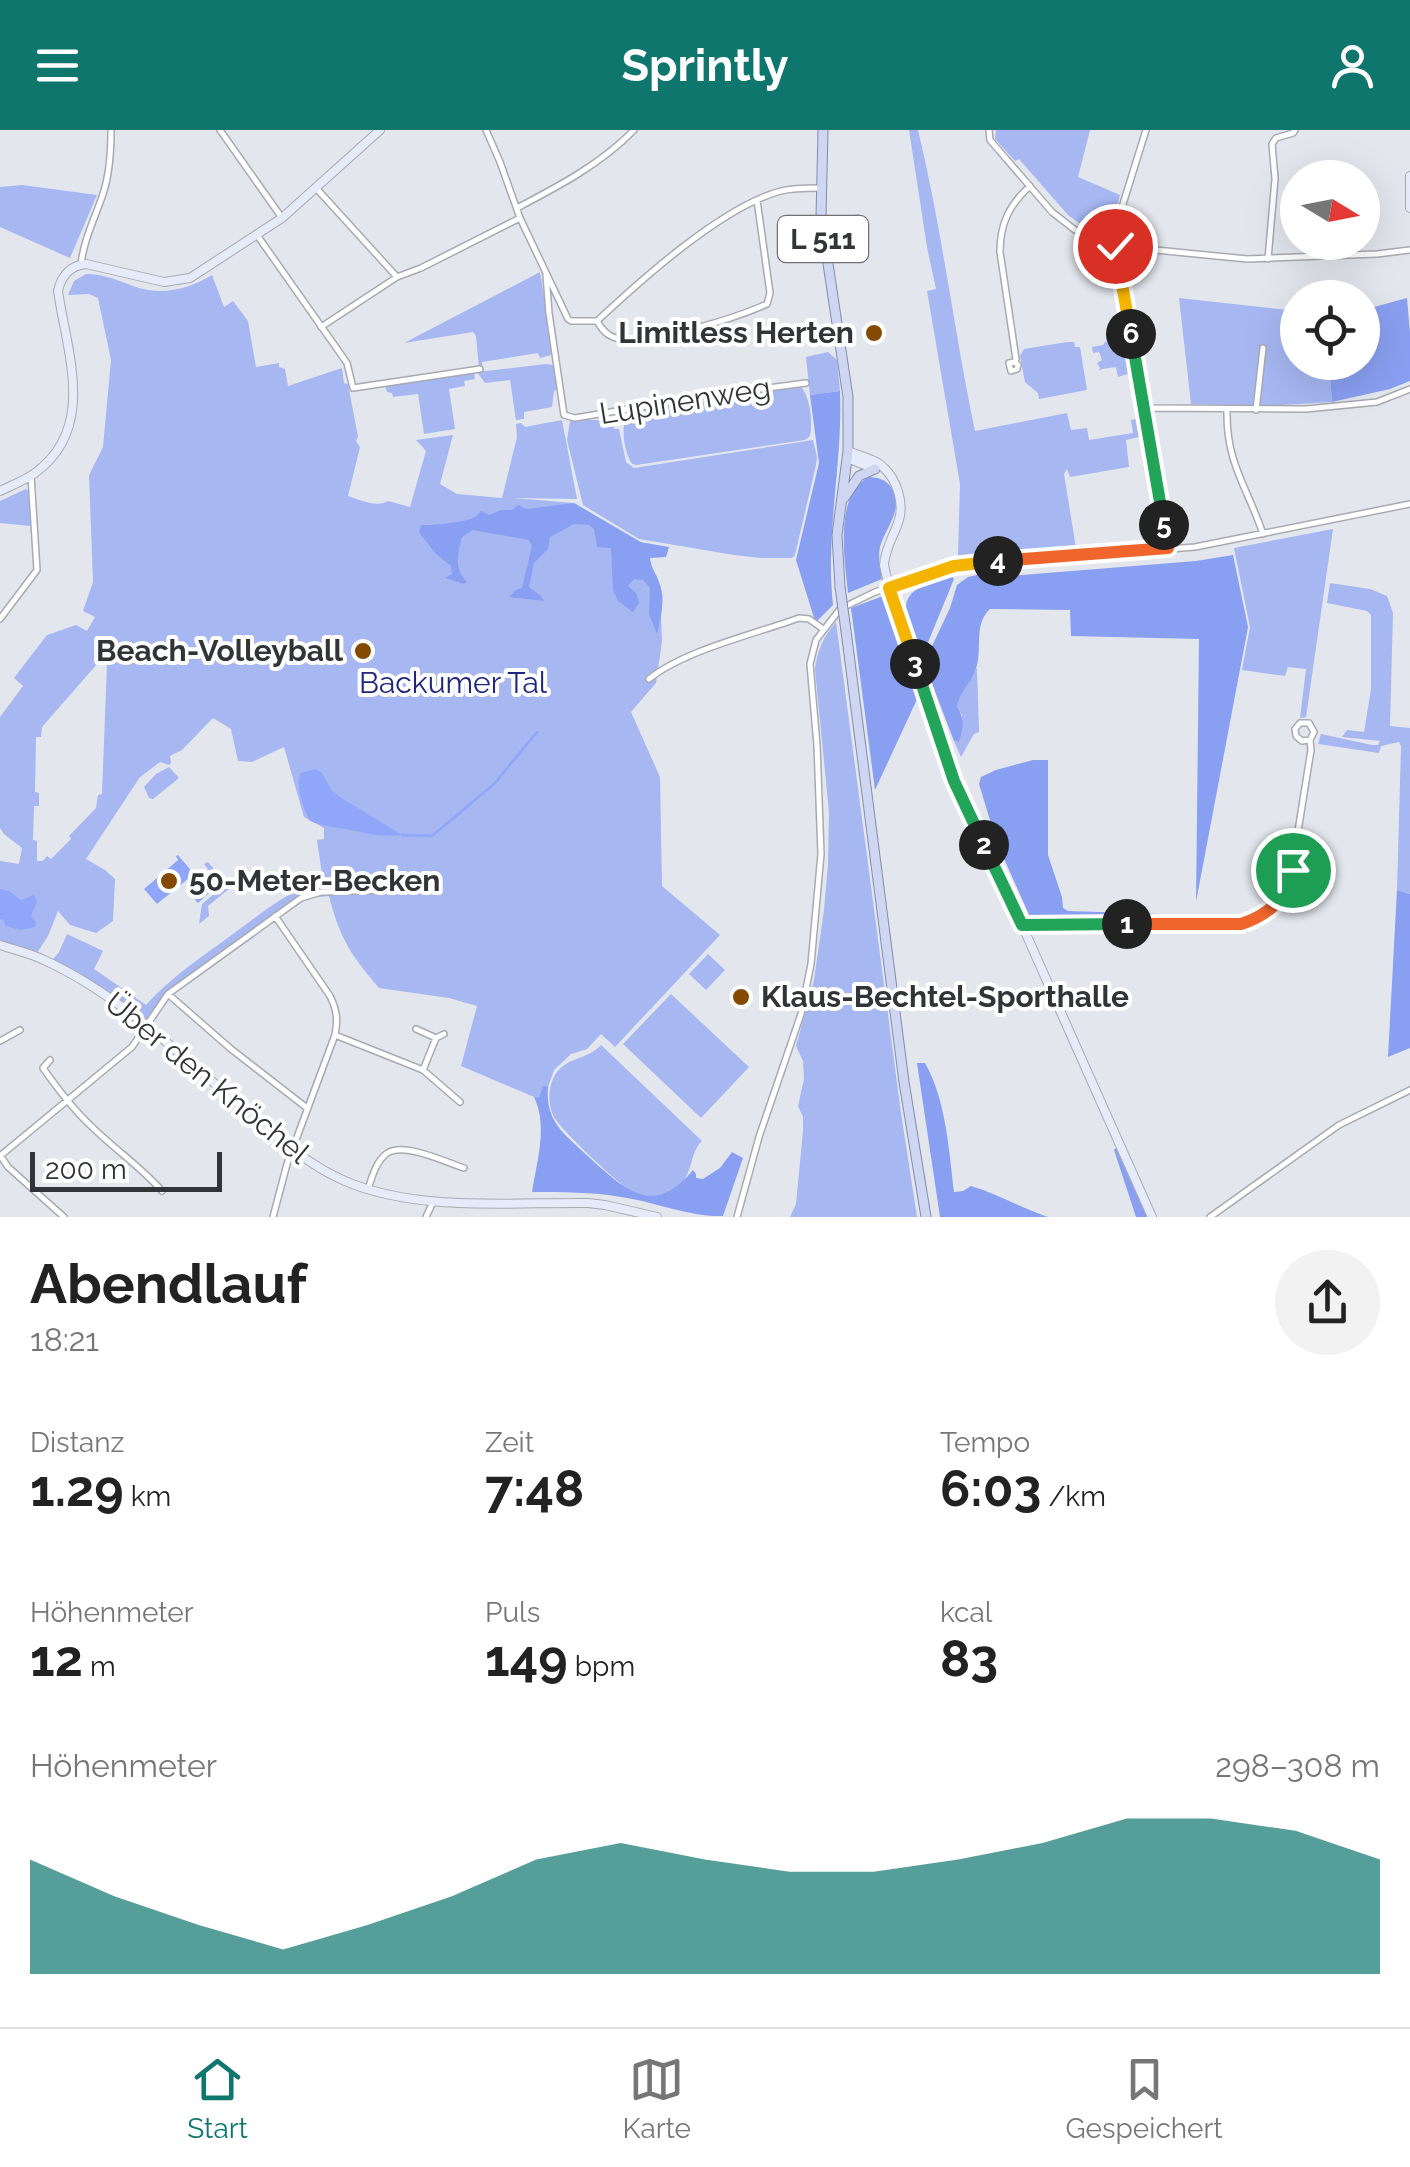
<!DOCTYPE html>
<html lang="de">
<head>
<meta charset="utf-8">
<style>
	body { margin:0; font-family:Raleway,sans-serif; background:#f2f2f2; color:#222; height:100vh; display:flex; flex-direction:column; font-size:38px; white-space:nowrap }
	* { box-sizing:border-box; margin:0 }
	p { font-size:32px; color:#767676 }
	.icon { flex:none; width:55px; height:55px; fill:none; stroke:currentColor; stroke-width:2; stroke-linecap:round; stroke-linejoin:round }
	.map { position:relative; height:1087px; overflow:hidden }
	.panel { display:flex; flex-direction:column; background:#fff; flex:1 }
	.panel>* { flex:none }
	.needle { width:65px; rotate:100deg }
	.fabs { position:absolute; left:1280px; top:30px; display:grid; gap:20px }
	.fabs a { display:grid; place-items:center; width:100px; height:100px; border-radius:50%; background:#fff; box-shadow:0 10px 40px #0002; font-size:50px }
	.scale { position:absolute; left:30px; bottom:25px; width:192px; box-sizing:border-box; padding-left:10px; border:5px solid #333437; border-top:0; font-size:28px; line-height:35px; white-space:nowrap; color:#333437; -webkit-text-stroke:8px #fff; paint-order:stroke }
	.pin { position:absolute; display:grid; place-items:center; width:85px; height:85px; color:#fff; margin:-42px; border:5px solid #fff; border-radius:50%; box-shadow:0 2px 10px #0007 }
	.km { position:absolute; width:50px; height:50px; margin:-25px; border-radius:50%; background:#222; color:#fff; font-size:28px; line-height:50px; text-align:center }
	.round { display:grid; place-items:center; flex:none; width:105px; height:105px; border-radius:52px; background:#f2f2f2 }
	.head { display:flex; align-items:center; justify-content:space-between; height:170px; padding:0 30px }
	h1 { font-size:55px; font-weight:700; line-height:75px }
	.figures { display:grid; grid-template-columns:repeat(3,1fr); gap:15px; height:170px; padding:10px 30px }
	.figures div { display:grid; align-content:center }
	.figures b { font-size:50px; font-weight:700 }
	.figures small { font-size:28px; font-weight:400 }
	.figures p { font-size:28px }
	.chart { height:280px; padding:20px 30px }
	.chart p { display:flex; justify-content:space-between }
	.chart svg { width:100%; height:180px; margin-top:10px; fill:#0f766e; opacity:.7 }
	header { display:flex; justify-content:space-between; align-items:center; height:130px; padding:0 30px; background:#0f766e; color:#fff; font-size:45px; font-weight:700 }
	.tab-bar { display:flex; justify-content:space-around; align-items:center; height:140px; border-top:2px solid #e0e0e0; background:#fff; font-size:28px; color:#767676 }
	.tab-bar a { display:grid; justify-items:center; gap:5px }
	.tab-bar .on { color:#0f766e }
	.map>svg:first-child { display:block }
</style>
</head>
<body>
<header><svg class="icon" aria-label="menu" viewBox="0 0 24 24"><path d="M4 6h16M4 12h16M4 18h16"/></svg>Sprintly<svg class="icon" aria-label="person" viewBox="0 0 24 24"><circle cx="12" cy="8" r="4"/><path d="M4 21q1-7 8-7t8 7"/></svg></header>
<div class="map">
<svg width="1410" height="1087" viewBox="0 0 1410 1087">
	<rect width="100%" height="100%" fill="#e4e6ee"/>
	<path fill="#a6b7f2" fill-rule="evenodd" d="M909,0H918C942,99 954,201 975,301L1067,283L1071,300L1087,298L1089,310L1133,303L1131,290L1140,288L1143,306L1126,310L1129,337L1070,347L1067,339L1064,344L1076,418L995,421L958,426L960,354L927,161L936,159L927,117Z
		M996,0H1090L1078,47L1120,65L1110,104L1083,96L1068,85L1019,29L1015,31L995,9Z
		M22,55L97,65L70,128L0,97V57Z
		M859,84L862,98L831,103L830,89Z
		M540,142L553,219L551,225L540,228L538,223L482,232V237L479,238L476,206L473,202L404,213Z
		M86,144C103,144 117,150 133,156C161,166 187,160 212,145L224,177L233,171L248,191L256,237L279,233V237L285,239L288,256L342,238L344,253L348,254L358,307L356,311L360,317L348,366C361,370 376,378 388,371L410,377L426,321L416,310L453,305L440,354L457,364L502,368L517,307L516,294L521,293L525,297L562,290L577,369L513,368L574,373L641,412L660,457L662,511L656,553L631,582L660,647L662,756L720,805L615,917L601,904L587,919L571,924L554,940L548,957H543L539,969L461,936L477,876L449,868L379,858C351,825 340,809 329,766L300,769L168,864L145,896L50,833L59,822L67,804L103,821L94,839L146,875C171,847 203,826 233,804C261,784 289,759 323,751L317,710L324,709V698L304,687L284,617L252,632L238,631L231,599L213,588L182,620L170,626L171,633L169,635L160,632L140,647L86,729L105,740L115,749L113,791L96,803L70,795L58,781L48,806L37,823L0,811V731L19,734L22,718L4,704L0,698V587L23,556L14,548L47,505L76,495L87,501L95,487L83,481L93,452L89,345L103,317L111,230L98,168L89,164L68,165L74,151ZM98,533L107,534L102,664L98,665L96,678L69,706L71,709L51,729L47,726L43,731H37V711L33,710L34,676H39V663L35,662L36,607H41L42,597Z
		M1179,168L1297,181L1298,232L1329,233L1332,272L1264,276L1191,274Z
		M1106,211L1108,214L1127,211L1136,264L1131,263V248L1127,244L1118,247L1116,237L1102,239L1099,241L1100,238L1097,233L1102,230L1099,222L1093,223L1092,217L1103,215Z
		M1067,212H1074L1075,217H1080L1087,260L1039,269L1038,263L1025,252L1020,226L1024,219Z
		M828,222L837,230L840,261L810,265L806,227Z
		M546,234L553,235L558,259L554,261L552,277L524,282V289L516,290L510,250L485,253L477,242Z
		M474,243L475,249L464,251L465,256L449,259L455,299L424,304L418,264L393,267L392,263L387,262L385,256Z
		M800,256C810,265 813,292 810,306L805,310L636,335L632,334C624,322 620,295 628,283Z
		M579,290H613L614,299H619L626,332L634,338L813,310L817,327L816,335L795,425L792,428H761L734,425L639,409L583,375L567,310L570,291Z
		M26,359L30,363L31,396L0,393V371Z
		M1333,399L1306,587L1300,588L1306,539L1288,537L1285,546L1242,540L1250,497L1234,418Z
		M1330,453L1370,459L1387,466L1393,483L1390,596L1410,598V764L1397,760L1401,616L1399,612L1381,616L1379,623L1318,614L1321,604L1372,615H1378L1380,611L1342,607L1347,600L1364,602L1371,559V485L1367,481L1327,473Z
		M836,492L901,983L917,1087H790L796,1074L803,1001V987L798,976L804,949L803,931L796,916L814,850L824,780L828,734L829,682L815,540C817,521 823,507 836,492Z
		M977,538L979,602L974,604L961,627L954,611L959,612L962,585L957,576L959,563Z
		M169,637L179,648L153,669L149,668L144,657L156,644Z
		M208,732L230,758L208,776L209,786L199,794L202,774L222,757L204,734Z
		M708,824L725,840L706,860L689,844Z
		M671,864L749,937L701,988L623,914Z
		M601,915L702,1011C687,1025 696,1048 671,1061C660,1067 644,1067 633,1062C618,1054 562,1001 554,987C548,976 548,960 553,949C563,926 587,931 601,915Z"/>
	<path fill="#899ff1" d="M1407,168L1410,203V251L1390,259L1332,272L1329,233L1362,232L1363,191L1368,188L1367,179Z
		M840,261C843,334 825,403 833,475L818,490L815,491L796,430L819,333L810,265Z
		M870,347C879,348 885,349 891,357C905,379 886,396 880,417C878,428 880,438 882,449L848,463C845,432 833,362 870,347Z
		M574,373L640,412L669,417L666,427L650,428C651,438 656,443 659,452C666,469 661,487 657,504L649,484L650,458L643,450L634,449L628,456L636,463L639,473L633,482L618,471L613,460L611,418L597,417L594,399L589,395L574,394L550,407L548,419L534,433L529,457L541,466L544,471L509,467L516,460L522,458L532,416L529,410C510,406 492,404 473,400L462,407C457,425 454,439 467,452L464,454L445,448L452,444L451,436L435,423L419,402L421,395C430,396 468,392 475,387C477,386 479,383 481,381L489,385L502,380H512L518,375L526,379Z
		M1233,425L1248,497L1196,772L1199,509L1071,506L1070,480L990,479C972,496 984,521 975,541C970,554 960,561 957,576C965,589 963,598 959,612L954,611L924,533L950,478L957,455L968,447L977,445L986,448L1196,431Z
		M950,444L954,449L922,527C904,475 889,466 950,444Z
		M883,466L890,470L919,565L875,660L851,478Z
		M1033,630H1048V725L1062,767L1063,778L1068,781L1194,785V788L1030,787L997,713L979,654L981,647L996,640Z
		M1397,760L1410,764V918L1388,927Z
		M917,933H925C946,970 949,1020 954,1062L963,1061L971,1056C998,1064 1021,1078 1048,1087H940Z
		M543,956L548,957C545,993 566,1005 590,1028C626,1061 654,1087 693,1040L696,1044V1048L703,1049L720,1038L732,1022L743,1028L723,1086C688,1087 656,1072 621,1067C592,1062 562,1062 532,1062C537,1030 548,996 534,967L539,968Z
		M1116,1018L1147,1087H1136L1114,1020Z"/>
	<path fill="#8fa6f9" d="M316,639L322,643L332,661L340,667L402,705C383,707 370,704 351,700C337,697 325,697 310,691C302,674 296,661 300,643Z
		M178,725L194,744L157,774L144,759L178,730L176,726Z
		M208,744L217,756L198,773L188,761Z
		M0,759L9,761L21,770L34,765L37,772L31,786L36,793L35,797L21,800L5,796L4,790L0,789Z"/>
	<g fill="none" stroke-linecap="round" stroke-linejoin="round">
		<path stroke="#8fa6f9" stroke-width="2.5" d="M402,705L432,706L494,654L537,602"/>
		<defs>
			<path id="street" d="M220,0L282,88
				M486,0L500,32L520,88L568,189L571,191H597C641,150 723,76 781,61C793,58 807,58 819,58
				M989,0L990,10L1052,82L1075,100L1115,116L1247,129L1377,124L1410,120
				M1146,0L1118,90L1115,116L1168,418
				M316,58L397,147
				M517,78C559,56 601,34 634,0
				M257,105L347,233L353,258L480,239
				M1268,129L1275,49L1272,14L1276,8L1293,3L1295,0
				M81,134C84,109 95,88 103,64C110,43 111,22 111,0
				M546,145L549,183L564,285L575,288L705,266L806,253
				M597,191C601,198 605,204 613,207C641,219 738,187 767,174L770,163L757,70
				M321,197L397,147L421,138L520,88
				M1015,232L1018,235L1017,239L1011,241L1009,233L1015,232L1016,229L1000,122C1000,94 1009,75 1030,56
				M1146,278L1306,279L1377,272L1410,259
				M1227,280C1226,334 1247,356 1263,404
				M1256,280L1263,218
				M0,489L37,440L31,346
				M649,549C685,520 755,504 799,488L809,489L823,499
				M1022,795L1241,794L1258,788L1272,779L1283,766L1290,751L1311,620L1310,610L1314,602L1309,593H1300L1295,599L1296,606L1302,611L1310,610
				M168,864L231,919L307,978
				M416,899L436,908
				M335,905L423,940L460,972
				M0,911L20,900
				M50,930L43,938C57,958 72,978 90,995C113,1018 141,1037 162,1061
				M423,940L436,908L444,904
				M0,1025L8,1037L64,1087
				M0,1026L132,917L168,864L301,768L321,762L388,760
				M368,1059C372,1047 376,1032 386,1024C403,1011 445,1032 464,1038
				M273,1087L287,1034L335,905C338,890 337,880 330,866L275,786
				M426,1087L433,1072
				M737,1087L759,1007L801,884L811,834L821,724L817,615L810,534L816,510L840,479L875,462L959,435L1195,417L1410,374
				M1210,1087L1339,995L1410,960"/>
			<path id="secondary" d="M1410,46V78
				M848,321C859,326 876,329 884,338C897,350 904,373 899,390C894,406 885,418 884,435L889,458L954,651L1022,795L1152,1087
				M847,328L875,339
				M0,361C12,355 24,351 35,343C97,298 67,223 58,161C61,146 71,135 86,134L164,152L190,148L282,88L380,0
				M0,815C15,820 30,823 44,830C117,863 179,924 240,975C273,1003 305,1034 345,1051C417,1082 511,1072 588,1073L605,1075L657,1087"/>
			<path id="primary" d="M823,0L821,87L848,267V321L837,405L840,457
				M844,368L859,346L875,339
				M846,501L904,952L926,1087"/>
		</defs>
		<use href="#street" stroke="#a8aab2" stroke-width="8"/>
		<use href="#secondary" stroke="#a8aab2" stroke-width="10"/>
		<use href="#primary" stroke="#828cab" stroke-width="11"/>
		<use href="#street" stroke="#fff" stroke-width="5"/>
		<use href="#secondary" stroke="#e6ebf9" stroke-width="8"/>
		<use href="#primary" stroke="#ced6f2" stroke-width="9"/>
		<defs>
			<path id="primary-bridge" d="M840,457L846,501"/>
		</defs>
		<use href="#primary-bridge" stroke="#828cab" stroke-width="11" stroke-linecap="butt"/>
		<use href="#primary-bridge" stroke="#ced6f2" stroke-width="9"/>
	</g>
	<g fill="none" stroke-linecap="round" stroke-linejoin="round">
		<defs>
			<path id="split-1" d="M1127,794H1241C1269,785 1286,769 1293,740"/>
			<path id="split-2" d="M984,715L1022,795L1127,794"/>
			<path id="split-3" d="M915,534L954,651L984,715"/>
			<path id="split-4" d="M915,534L889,458L954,436L998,431"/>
			<path id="split-5" d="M998,431L1168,418L1164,395"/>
			<path id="split-6" d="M1131,204L1164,395"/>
			<path id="split-7" d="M1115,116L1131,204"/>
		</defs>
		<use href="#split-1" stroke="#fff" stroke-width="20"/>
		<use href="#split-2" stroke="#fff" stroke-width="20"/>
		<use href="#split-3" stroke="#fff" stroke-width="20"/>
		<use href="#split-4" stroke="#fff" stroke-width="20"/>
		<use href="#split-5" stroke="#fff" stroke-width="20"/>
		<use href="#split-6" stroke="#fff" stroke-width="20"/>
		<use href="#split-7" stroke="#fff" stroke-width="20"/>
		<use href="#split-1" stroke="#f0652b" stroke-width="12"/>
		<use href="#split-2" stroke="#22a559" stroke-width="12"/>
		<use href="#split-3" stroke="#22a559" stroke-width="12"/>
		<use href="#split-4" stroke="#f5b400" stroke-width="12"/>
		<use href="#split-5" stroke="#f0652b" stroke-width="12"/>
		<use href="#split-6" stroke="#22a559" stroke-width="12"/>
		<use href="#split-7" stroke="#f5b400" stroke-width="12"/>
	</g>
	<g fill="#854a01" stroke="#fff" stroke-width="4">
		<circle cx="874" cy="203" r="10"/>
		<circle cx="363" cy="521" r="10"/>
		<circle cx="169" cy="751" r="10"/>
		<circle cx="741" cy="867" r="10"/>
	</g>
	<g text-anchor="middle" stroke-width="8" stroke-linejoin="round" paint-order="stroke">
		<rect fill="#fff" stroke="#707173" stroke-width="2.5" x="778" y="86" width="90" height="46" rx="8"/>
		<g font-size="28" font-weight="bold" fill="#333437">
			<text x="823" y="119">L 511</text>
		</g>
		<g font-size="30" font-weight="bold" fill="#333437" stroke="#fff" text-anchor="end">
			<text x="854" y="213">Limitless Herten</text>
			<text x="343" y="531">Beach-Volleyball</text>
			<text x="189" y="761" text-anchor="start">50-Meter-Becken</text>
			<text x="761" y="877" text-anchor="start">Klaus-Bechtel-Sporthalle</text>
		</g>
		<g font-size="30" fill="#333437" stroke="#fff">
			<text transform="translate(685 271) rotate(-9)" y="10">Lupinenweg</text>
			<text transform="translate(207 948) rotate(39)" y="10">Über den Knöchel</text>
		</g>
		<g font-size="30" fill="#1f2582" stroke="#fff">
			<text x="453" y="563">Backumer Tal</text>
		</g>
	</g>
</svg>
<div class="fabs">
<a><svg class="needle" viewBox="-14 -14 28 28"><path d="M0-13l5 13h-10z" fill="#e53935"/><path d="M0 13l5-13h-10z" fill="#767676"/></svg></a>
<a><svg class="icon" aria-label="locate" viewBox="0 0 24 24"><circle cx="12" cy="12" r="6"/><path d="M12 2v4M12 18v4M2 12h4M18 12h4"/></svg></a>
</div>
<div class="scale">200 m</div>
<div class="pin" style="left:1293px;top:740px;background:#1e9e55"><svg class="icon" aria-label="arrive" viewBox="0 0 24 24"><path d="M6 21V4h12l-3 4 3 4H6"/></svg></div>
<div class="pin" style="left:1115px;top:116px;background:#d93025"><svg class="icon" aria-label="check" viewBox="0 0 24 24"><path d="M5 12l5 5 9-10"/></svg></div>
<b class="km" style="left:1127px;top:794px">1</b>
<b class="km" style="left:984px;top:715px">2</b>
<b class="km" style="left:915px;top:534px">3</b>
<b class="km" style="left:998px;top:431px">4</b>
<b class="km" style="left:1164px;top:395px">5</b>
<b class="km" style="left:1131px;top:204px">6</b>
</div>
<section class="panel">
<div class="head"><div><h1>Abendlauf</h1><p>18:21</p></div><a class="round"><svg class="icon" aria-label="share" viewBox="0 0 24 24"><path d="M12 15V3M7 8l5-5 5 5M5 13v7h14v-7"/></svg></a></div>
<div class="figures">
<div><p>Distanz</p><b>1.29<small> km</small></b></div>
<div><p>Zeit</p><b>7:48</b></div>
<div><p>Tempo</p><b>6:03<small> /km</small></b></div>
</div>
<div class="figures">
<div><p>Höhenmeter</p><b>12<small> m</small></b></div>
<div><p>Puls</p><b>149<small> bpm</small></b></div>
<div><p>kcal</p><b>83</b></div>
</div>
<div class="chart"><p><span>Höhenmeter</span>298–308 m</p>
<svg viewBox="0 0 160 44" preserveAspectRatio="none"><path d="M0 44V16L10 25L20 32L30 38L40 32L50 25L60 16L70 12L80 16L90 19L100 19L110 16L120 12L130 6L140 6L150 9L160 16V44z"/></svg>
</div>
</section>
<nav class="tab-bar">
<a class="on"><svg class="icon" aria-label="home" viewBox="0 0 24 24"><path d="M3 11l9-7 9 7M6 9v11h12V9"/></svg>Start</a>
<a><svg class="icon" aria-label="map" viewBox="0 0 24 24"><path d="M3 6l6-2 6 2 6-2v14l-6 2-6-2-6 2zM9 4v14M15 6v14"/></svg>Karte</a>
<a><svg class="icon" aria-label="saved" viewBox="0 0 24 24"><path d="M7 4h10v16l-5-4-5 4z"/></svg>Gespeichert</a>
</nav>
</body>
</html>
